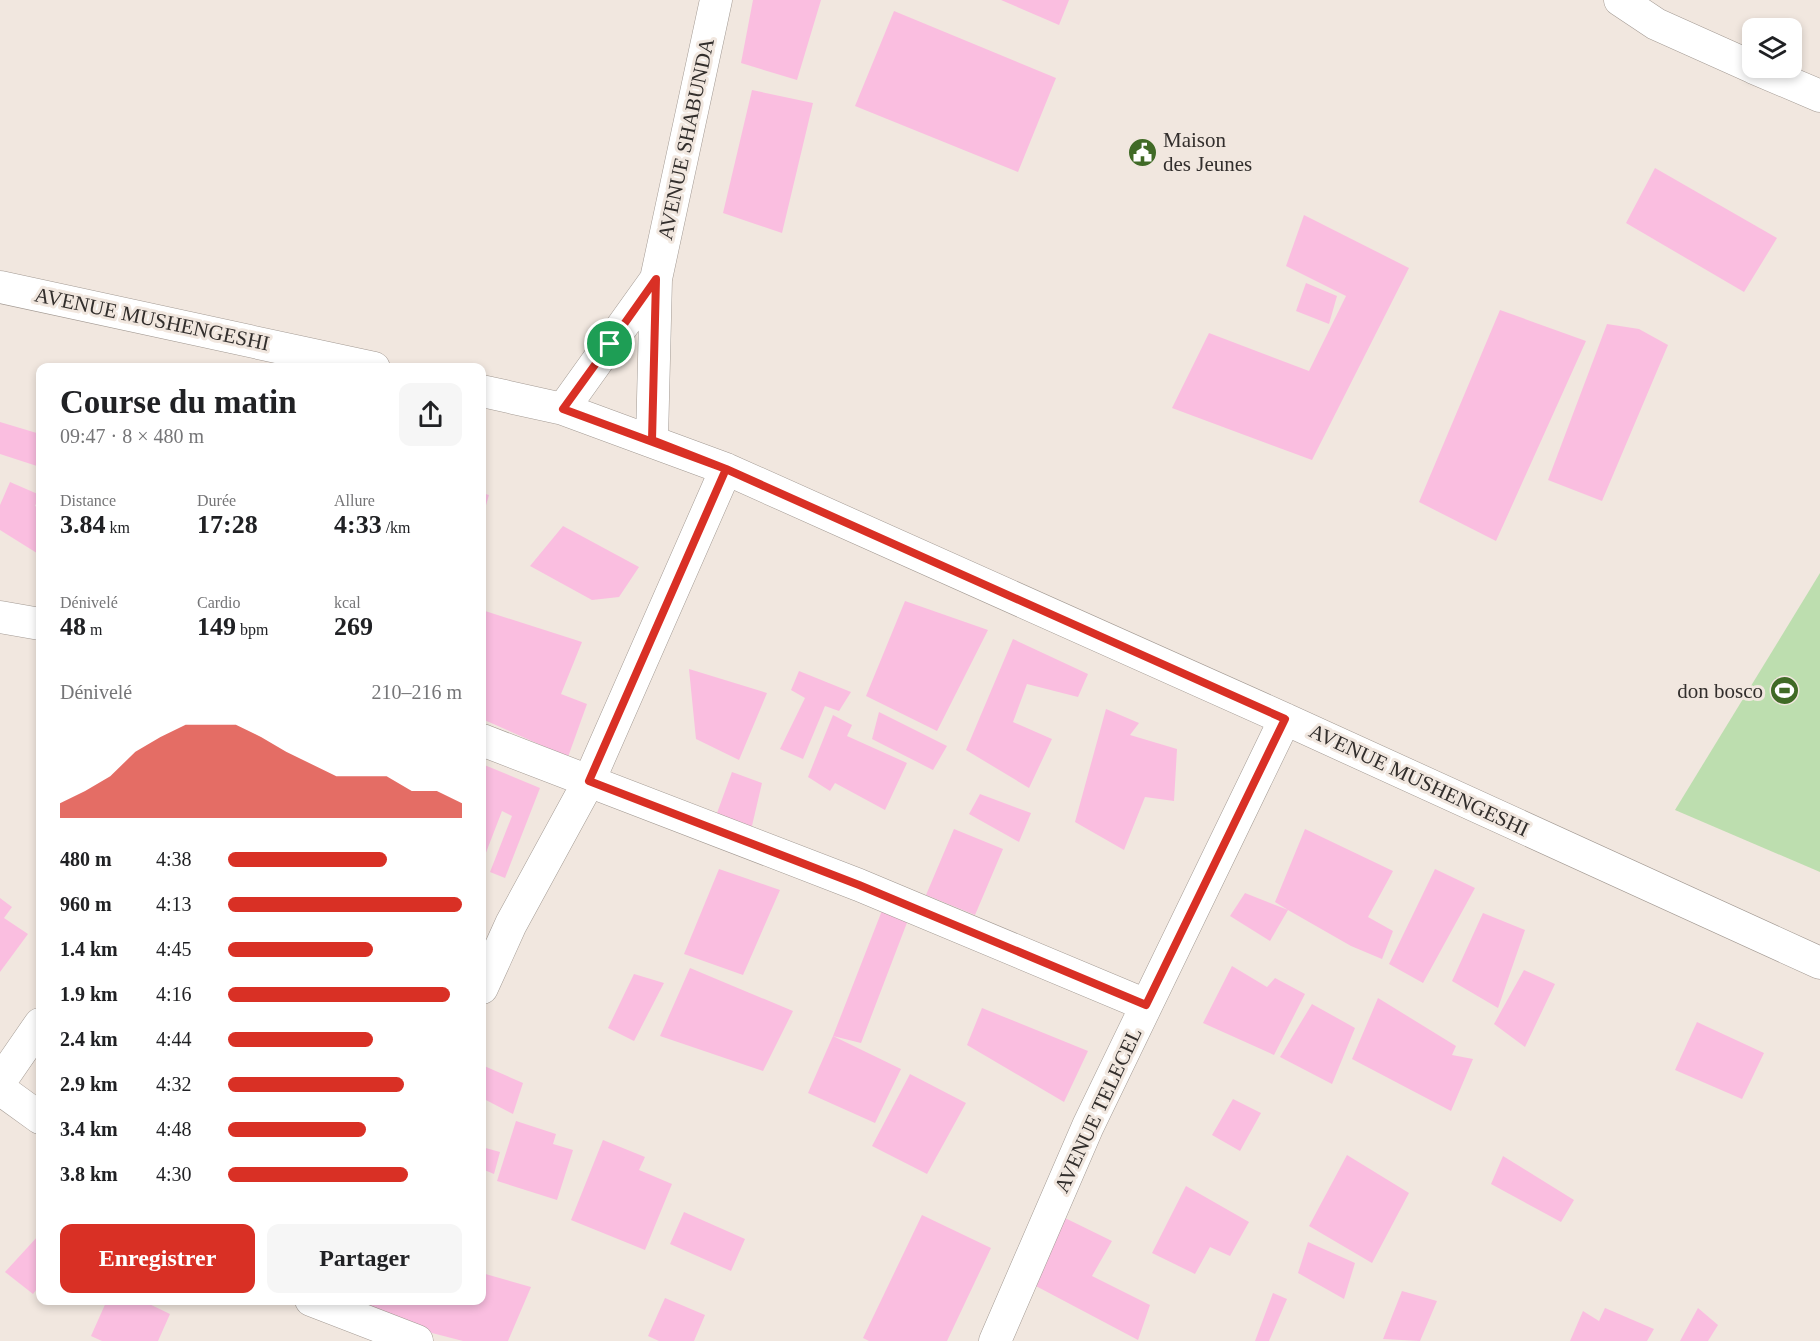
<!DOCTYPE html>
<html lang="fr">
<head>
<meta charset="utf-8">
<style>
	body { margin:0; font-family:Georgia,serif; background:#f6f6f6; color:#202124; height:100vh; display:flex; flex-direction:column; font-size:22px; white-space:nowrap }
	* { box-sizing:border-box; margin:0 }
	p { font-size:20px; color:#757577 }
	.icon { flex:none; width:33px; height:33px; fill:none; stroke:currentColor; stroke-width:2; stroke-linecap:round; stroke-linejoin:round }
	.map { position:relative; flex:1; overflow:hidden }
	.drawer { position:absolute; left:36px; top:363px; width:450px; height:942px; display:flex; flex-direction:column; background:#fff; border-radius:12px; box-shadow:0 3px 9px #0003 }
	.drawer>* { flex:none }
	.controls { position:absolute; left:1742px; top:18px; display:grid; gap:12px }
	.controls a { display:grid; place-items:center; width:60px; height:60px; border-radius:12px; background:#fff; box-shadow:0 3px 9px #0003; font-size:30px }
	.pin { position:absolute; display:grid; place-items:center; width:51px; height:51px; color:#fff; margin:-26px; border:3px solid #fff; border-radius:50%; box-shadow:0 2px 6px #0007 }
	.round { display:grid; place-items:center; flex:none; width:63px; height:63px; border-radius:12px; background:#f6f6f6 }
	.summary { display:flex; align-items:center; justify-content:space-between; height:102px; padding:0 24px }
	h1 { font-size:33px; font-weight:800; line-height:45px }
	.figures { display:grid; grid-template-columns:repeat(3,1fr); gap:9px; height:102px; padding:6px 24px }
	.figures div { display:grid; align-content:center }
	.figures b { font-size:26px; font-weight:800 }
	.figures small { font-size:16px; font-weight:400 }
	.figures p { font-size:16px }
	.chart { height:168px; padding:12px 24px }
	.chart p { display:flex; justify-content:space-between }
	.chart svg { width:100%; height:108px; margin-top:6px; fill:#d93025; opacity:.7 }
	.action { display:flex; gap:12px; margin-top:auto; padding:12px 24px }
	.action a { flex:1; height:69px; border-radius:12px; background:#d93025; color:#fff; font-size:24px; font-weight:800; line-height:69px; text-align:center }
	.action a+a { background:#f6f6f6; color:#202124 }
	ul { padding:0 24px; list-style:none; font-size:20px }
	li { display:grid; grid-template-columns:96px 72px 1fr; align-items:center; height:45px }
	li i { height:15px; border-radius:8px; background:#d93025 }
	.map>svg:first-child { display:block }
</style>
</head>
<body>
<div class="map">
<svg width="1820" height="1341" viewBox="0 0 1820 1341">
	<rect width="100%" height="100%" fill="#f1e7df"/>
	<path fill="#bddeaf" d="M1820,573V872L1675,810Z"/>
	<path fill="#fabee0" d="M753,0H821L797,80L741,63Z
		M1001,0H1069L1059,25Z
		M894,11L1056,78L1018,172L855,106Z
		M752,90L813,103L782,233L723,213Z
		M1655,168L1777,238L1744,292L1626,223Z
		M1304,215L1409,268L1312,460L1172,408L1209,333L1309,371L1346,296L1286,266Z
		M1306,283L1337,296L1329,324L1296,311Z
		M1500,310L1586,341L1496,541L1419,502Z
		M1607,324L1639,329L1668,345L1602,501L1548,480Z
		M0,422L40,434V467L0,454Z
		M10,482L40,495L35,506L40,508V555L0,530V505Z
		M482,493L489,495L482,519Z
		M563,526L639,567L619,597L592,600L530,566Z
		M905,601L988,630L937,731L866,696Z
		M482,610L582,642L561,694L587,704L568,757L482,719Z
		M1013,639L1088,674L1078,697L1027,684L1013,722L1052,739L1029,788L966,750Z
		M689,669L767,693L739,760L696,739Z
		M799,671L851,692L839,711L825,706L803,759L780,749L805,698L791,690Z
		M1106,709L1139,723L1130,735L1177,749L1174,801L1145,797L1124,850L1075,822Z
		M879,712L947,746L933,770L872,739Z
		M833,715L852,725L847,736L907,763L885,810L835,783L830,791L808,777Z
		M482,764L540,788L505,878L490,872L512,816L502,811L482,863Z
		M732,772L762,783L751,830L717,813Z
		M980,794L1031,813L1019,842L969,814Z
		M954,829L1003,849L975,915L926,895Z
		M1305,829L1393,871L1368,917L1393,931L1382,959L1351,946L1288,910L1270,941L1230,916L1245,893L1288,910L1275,902Z
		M719,869L780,890L743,975L684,954Z
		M1435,869L1475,888L1423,983L1389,964Z
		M0,898L12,907L4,918L28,934L0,972Z
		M883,908L908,920L861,1043L833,1036Z
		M1483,913L1525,930L1498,1008L1452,981Z
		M1232,966L1267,987L1275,978L1305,994L1274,1055L1203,1023Z
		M690,968L793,1011L763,1071L660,1036Z
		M1524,970L1555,984L1525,1047L1494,1024Z
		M634,974L664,983L634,1041L608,1028Z
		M1378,998L1456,1046L1452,1055L1473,1059L1451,1111L1352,1059Z
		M1312,1004L1355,1028L1332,1084L1280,1057Z
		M982,1008L1088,1051L1064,1102L967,1045Z
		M1697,1022L1764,1053L1742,1099L1675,1070Z
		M833,1036L901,1069L875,1123L808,1093Z
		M482,1065L523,1083L513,1114L482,1098Z
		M910,1074L966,1103L927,1174L872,1146Z
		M1233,1099L1261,1113L1240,1151L1212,1135Z
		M516,1121L556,1134L553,1144L573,1150L557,1200L497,1181Z
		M603,1140L645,1157L639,1170L672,1184L645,1250L571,1220Z
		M482,1147L500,1152L494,1174L482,1169Z
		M1347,1155L1409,1193L1372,1263L1309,1226Z
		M1503,1156L1574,1200L1561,1222L1491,1184Z
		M1186,1186L1249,1222L1230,1256L1210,1247L1195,1274L1152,1253Z
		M684,1212L745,1239L731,1271L670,1244Z
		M922,1215L991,1248L947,1341H869L863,1338Z
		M1065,1218L1112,1241L1092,1276L1150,1305L1138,1340L1034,1285Z
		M38,1236L40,1237V1285L33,1294L5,1272Z
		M1308,1242L1355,1263L1344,1299L1298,1273Z
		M482,1273L531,1287L508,1341H463L343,1310L347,1300H482Z
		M1402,1291L1437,1301L1420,1341L1383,1339Z
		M1273,1293L1287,1299L1269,1341H1255Z
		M665,1298L705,1315L694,1341H659L648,1336Z
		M107,1300H141L170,1314L158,1341H102L91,1336Z
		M1605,1308L1654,1329L1647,1341H1570L1583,1311L1599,1321Z
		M1698,1308L1718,1325L1708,1341H1680Z"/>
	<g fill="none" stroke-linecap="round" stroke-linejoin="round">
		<defs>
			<path id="street" d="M1620,0L1656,24L1752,67
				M1754,68L1820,96
				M0,287L374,368
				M482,391L563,409L726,469L1285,719L1820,963
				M563,409L656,279
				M652,439L656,279L716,0
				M0,617L40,624
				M482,740L859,885L1146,1005
				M482,988L511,924L589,781L726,469
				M0,1082L40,1024
				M0,1089L40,1118
				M311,1300L417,1341
				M995,1341L1088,1126L1285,719"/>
		</defs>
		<use href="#street" stroke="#a39a93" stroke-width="33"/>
		<use href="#street" stroke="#fff" stroke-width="32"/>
	</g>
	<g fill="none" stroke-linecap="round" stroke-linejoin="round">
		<defs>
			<path id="route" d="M610,344L563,409L726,469L589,781L859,885L1146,1005L1285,719L726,469L652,440L656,279L610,344"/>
		</defs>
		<use href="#route" stroke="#fff" stroke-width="12"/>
		<use href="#route" stroke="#d93025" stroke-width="8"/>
	</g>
	<defs>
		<symbol id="civic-disc" viewBox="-11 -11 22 22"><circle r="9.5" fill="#406a26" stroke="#f1e7df"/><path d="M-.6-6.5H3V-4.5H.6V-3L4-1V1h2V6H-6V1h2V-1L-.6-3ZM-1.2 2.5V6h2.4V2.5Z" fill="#fff"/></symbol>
		<symbol id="stadium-disc" viewBox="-11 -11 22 22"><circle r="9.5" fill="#406a26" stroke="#f1e7df"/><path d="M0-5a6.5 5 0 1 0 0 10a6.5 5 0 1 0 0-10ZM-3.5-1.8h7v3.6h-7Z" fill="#fff"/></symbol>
	</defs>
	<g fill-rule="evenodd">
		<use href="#civic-disc" x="1126" y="136" width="33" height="33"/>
		<use href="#stadium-disc" x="1768" y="674" width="33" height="33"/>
	</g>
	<g text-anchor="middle" stroke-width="6" stroke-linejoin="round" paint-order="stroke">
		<g font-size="21" fill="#322e2c" stroke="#f1e7df">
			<text transform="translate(686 139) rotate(-78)" y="7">AVENUE SHABUNDA</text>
			<text transform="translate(152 319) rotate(12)" y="7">AVENUE MUSHENGESHI</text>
			<text transform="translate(1419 780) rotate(25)" y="7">AVENUE MUSHENGESHI</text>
			<text transform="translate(1098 1110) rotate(-65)" y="7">AVENUE TELECEL</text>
		</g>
		<g font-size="21" fill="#322e2c" stroke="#f1e7df" text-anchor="start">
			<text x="1163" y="147">Maison<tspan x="1163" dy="24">des Jeunes</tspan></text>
			<text x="1763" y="698" text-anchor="end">don bosco</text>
		</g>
	</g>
</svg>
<div class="controls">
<a><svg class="icon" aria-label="layers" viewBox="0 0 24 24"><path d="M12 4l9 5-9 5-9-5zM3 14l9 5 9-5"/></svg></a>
</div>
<div class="pin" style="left:610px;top:344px;background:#1e9e55"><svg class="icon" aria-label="arrive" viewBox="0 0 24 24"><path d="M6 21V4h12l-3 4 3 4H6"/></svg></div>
<section class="drawer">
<div class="summary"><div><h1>Course du matin</h1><p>09:47 · 8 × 480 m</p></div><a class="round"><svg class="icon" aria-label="share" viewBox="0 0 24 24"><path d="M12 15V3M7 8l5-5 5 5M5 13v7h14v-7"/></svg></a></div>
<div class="figures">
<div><p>Distance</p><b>3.84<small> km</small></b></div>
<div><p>Durée</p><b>17:28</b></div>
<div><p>Allure</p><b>4:33<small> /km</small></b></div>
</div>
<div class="figures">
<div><p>Dénivelé</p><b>48<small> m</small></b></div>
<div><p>Cardio</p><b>149<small> bpm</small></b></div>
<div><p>kcal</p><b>269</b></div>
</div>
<div class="chart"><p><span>Dénivelé</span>210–216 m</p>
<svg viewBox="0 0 160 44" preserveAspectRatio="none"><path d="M0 44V38L10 33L20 27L30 17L40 11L50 6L60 6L70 6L80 11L90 17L100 22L110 27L120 27L130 27L140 33L150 33L160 38V44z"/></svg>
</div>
<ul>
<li><b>480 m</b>4:38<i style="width:68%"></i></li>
<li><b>960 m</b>4:13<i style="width:100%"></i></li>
<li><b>1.4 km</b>4:45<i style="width:62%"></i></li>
<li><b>1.9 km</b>4:16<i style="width:95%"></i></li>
<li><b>2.4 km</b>4:44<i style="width:62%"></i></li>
<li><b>2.9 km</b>4:32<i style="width:75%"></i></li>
<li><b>3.4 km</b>4:48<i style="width:59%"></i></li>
<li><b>3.8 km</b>4:30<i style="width:77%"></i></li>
</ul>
<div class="action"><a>Enregistrer</a><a>Partager</a></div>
</section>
</div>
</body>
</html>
